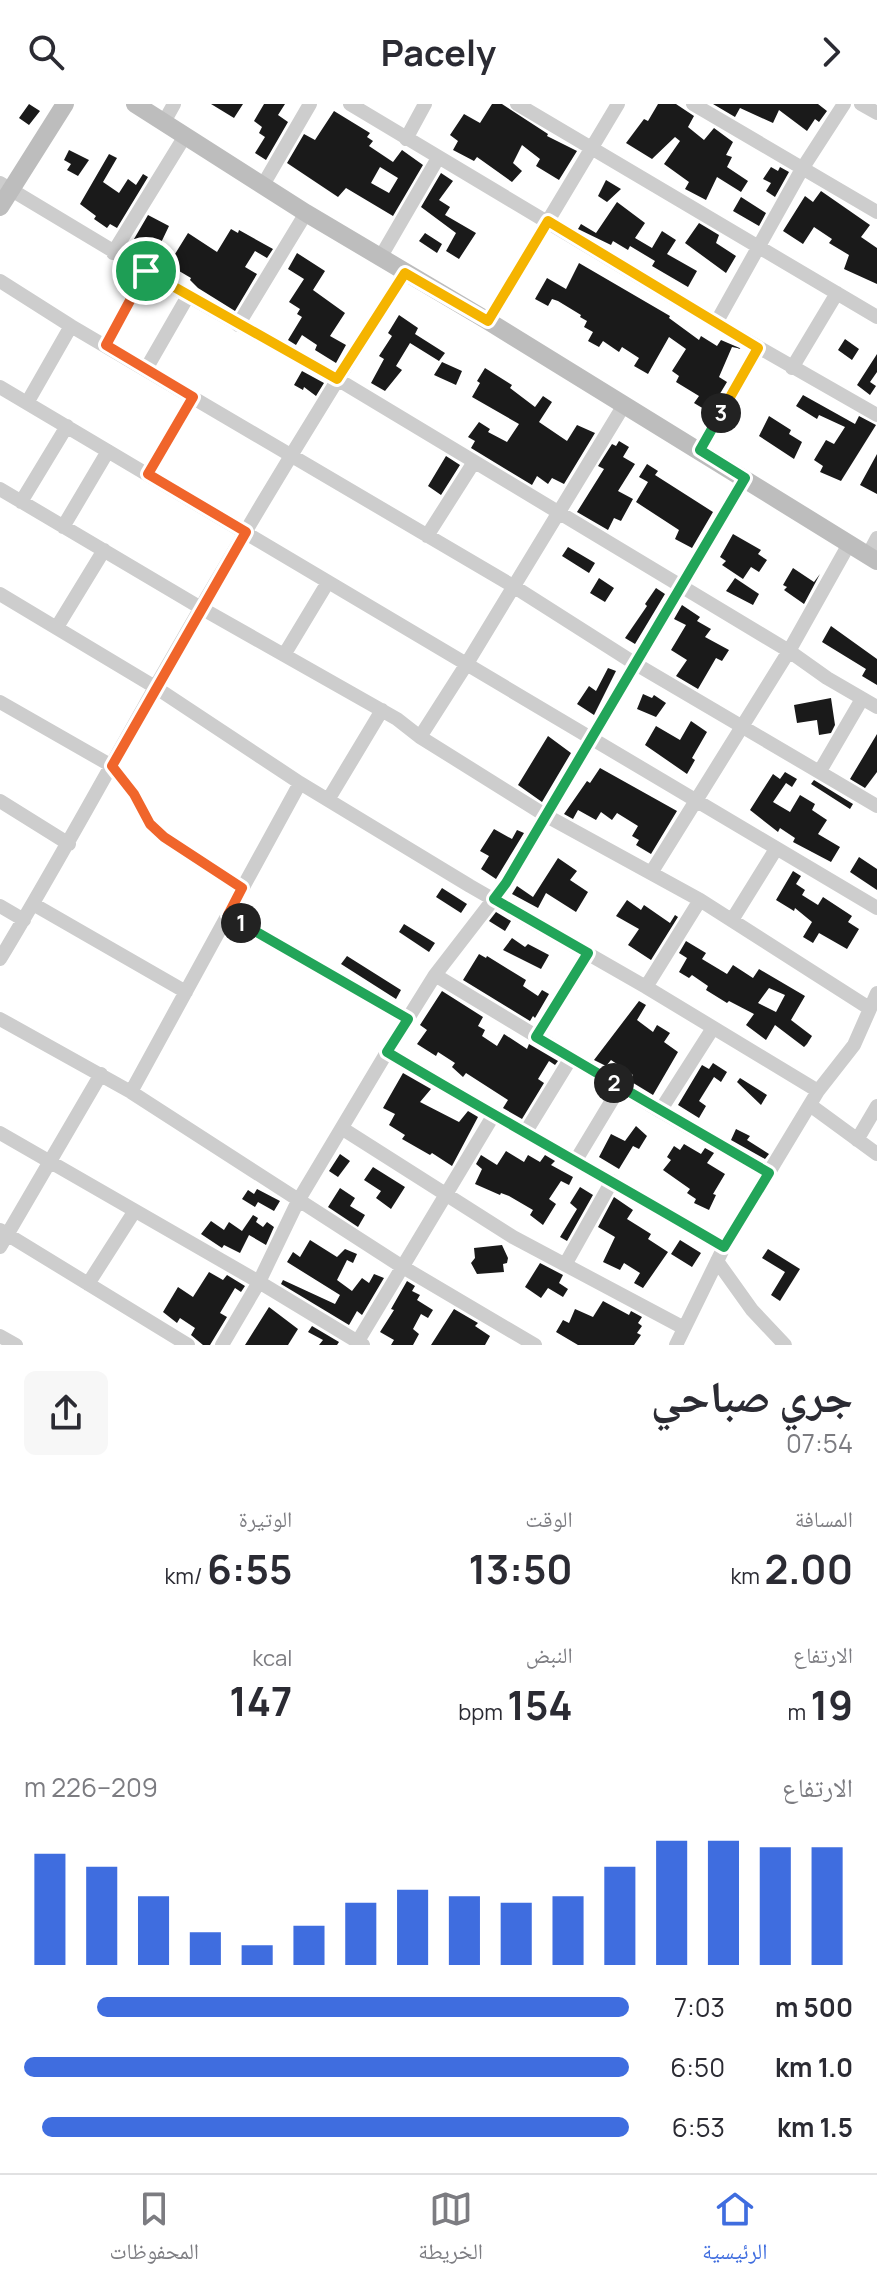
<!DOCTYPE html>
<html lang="ar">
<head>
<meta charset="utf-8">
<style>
	body { margin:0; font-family:Manrope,"Noto Naskh Arabic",sans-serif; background:#f7f7f7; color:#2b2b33; direction:rtl; height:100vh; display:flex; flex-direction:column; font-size:30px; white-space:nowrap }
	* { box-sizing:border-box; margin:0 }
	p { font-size:26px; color:#7c7c81 }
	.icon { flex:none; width:44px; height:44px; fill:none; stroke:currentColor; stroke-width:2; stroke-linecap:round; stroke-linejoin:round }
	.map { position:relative; height:1241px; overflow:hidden; direction:ltr }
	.drawer { display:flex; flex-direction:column; background:#fff; flex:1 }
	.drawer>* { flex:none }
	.pin { position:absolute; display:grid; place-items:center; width:68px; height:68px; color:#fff; margin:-34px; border:4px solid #fff; border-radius:50%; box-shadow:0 2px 8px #0007 }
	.km { position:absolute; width:40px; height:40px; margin:-20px; border-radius:50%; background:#222; color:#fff; font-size:22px; line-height:40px; text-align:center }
	.round { display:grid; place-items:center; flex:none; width:84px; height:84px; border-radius:12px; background:#f7f7f7 }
	.headline { display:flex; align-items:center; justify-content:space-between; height:136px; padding:0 24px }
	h1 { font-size:44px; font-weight:700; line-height:60px }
	.metrics { display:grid; grid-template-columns:repeat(3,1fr); gap:12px; height:136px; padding:8px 24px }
	.metrics div { display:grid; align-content:center }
	.metrics b { font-size:40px; font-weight:700 }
	.metrics small { font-size:22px; font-weight:400 }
	.metrics p { font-size:22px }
	.chart { height:224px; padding:16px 24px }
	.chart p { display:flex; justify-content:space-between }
	.chart svg { width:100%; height:144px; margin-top:8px; stroke:#3f6ddf; stroke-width:6 }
	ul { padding:0 24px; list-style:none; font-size:26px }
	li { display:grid; grid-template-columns:128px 96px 1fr; align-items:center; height:60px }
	li i { height:20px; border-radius:10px; background:#3f6ddf }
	header { display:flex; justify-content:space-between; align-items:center; height:104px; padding:0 24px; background:#fff; font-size:36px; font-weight:700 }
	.tabs { display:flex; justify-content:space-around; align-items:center; height:112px; border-top:2px solid #e1e1e2; background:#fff; font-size:22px; color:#7c7c81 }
	.tabs a { display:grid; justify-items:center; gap:4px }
	.tabs .current { color:#3f6ddf }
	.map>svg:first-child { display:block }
</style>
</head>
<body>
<header><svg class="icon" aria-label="forward" viewBox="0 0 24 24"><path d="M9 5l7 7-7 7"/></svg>Pacely<svg class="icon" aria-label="search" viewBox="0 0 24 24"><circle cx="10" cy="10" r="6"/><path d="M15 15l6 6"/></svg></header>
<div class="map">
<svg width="877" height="1241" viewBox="0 0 877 1241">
	<rect width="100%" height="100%" fill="#fff"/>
	<path fill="#1a1a1a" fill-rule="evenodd" d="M29,0L40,7L29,21L19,14Z
		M211,0H243L234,14Z
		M264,0H285L278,11L288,18L266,56L255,49L265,33L259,29L262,23L254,17Z
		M492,0H502L548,30L547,32L577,47L559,76L536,62L540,55L522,41L513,59L522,67L512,78L477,53L474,57L453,46L458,37L450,31L464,10L480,19Z
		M658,0H676L694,12L688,23L704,36L714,24L733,38L726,51L732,53L727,63L748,77L741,88L717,73L706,96L685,85L689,78L664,60L680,37L675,33L652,55L626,39L644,15L648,17Z
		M713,0H818L827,7L819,18L815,15L807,27L779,6L773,19L740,4L735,13Z
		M334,7L370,29L367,33L373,37L369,42L393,58L402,46L423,61L393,112L346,84L338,93L287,59L304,30L315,36ZM380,63L398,74L389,89L371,79Z
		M69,46L89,56L78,72L67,66L71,60L64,56Z
		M109,50L117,54L103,78L119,89L128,75L136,81L143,70L148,73L117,124L110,120L107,124L94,115L96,112L80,100Z
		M771,63L778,67L780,63L789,68L775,93L766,87L771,79L763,75Z
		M441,69L453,77L439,96L450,103L445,111L476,129L459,155L446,147L456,129L421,103Z
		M606,76L621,85L607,98L598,92Z
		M821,87L870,121L861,133L877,144V180L844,165L849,151L829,139L832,135L814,123L803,140L783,127L805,92L813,98Z
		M741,93L766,109L759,122L733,107Z
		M617,98L645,119L635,134L652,144L662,127L676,136L667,150L697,167L688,183L652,162L655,157L630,142L628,146L613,137L611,141L578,125L581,120L596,129Z
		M148,111L169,122L158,145L145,139L144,141L134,135Z
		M699,119L719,131L716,139L736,152L726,169L685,139Z
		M231,125L238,129L239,126L273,145L267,154L255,147L245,163L257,170L235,207L198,184L190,176L191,174L162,157L167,146L175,150L188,129L217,148Z
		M425,129L442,140L437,149L419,137Z
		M297,149L325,167L313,186L345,209L330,232L346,241L336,259L315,246L317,241L302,231L296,241L288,236L302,213L297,210L300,205L289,198L304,175L288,165Z
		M579,159L670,212L669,214L699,236L701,232L717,242L721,236L742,245L732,243L719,273L727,278L709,308L694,299L699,292L676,278L679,272L672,267L686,245L669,233L648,270L634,262L639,254L622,243L619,248L603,237L599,243L588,237L593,228L584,223L587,217L580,213L581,211L558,197L552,195L548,202L535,195L547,174L566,185Z
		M399,211L418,224L415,230L445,249L439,257L410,239L396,262L402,266L385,287L371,279L384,255L379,252L392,232L388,229Z
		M845,235L859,245L852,256L838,246Z
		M877,250V268L870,278L876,282L870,291L857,281Z
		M442,258L462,267L456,281L434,271Z
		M485,264L512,281L510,284L535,303L543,292L552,298L539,318L567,337L577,321L595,329L564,380L552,374L548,380L537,372L532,381L471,344L475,337L468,333L479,318L490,325L488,328L507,338L519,320L472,293L480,279L477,277Z
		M302,267L324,279L316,292L304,283L303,286L294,281Z
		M803,291L855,320L859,312L876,321L841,377L820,368L823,362L814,356L826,336L834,340L845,323L819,311L817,315L796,302Z
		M769,312L791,326L789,330L802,338L794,355L759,332Z
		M619,337L629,343L623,353L635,360L618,387L633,395L621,417L614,414L608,426L577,408L604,365L598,362L612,340L616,342Z
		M877,350V390L860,381Z
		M446,352L460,361L441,391L428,382Z
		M647,360L658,367L655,371L713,408L692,444L675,435L679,426L636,398L648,378L639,373Z
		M733,430L761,446L758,450L767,456L759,468L751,463L743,475L722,461L726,457L720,453Z
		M568,443L595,459L589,469L562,452Z
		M793,464L814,478L820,470L804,500L784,486L787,483L783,481Z
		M599,474L614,484L605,498L590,489Z
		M735,474L759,490L753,501L726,487Z
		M656,484L665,490L635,540L625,534L647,502L645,500Z
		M682,501L700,513L697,517L711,525L705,533L729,546L722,557L716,554L698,585L676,572L687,556L671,546L686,521L674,515Z
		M831,522L877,555V581L862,572L866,565L822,538Z
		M608,564L616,567L594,611L577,600L589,582L596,587Z
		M643,590L652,594L654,591L666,599L656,613L637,605Z
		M831,594L835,621L831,629L819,631L817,616L797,619L794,601Z
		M691,617L707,628L692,654L695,656L687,670L645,641L656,622L680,636Z
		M877,630V668L865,684L850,675Z
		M548,632L571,649L542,698L518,681Z
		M600,664L677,707L651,750L636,741L639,736L632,732L638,722L617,709L612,716L601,708L596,716L578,706L573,715L564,710L587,677L590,679Z
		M785,668L797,675L792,683L786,679L773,698L790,708L800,691L815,700L812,706L827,716L818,730L840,743L831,758L793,738L795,734L780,724L778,728L750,706L773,670L780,675Z
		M814,676L853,700L850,705L811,680Z
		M494,725L512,735L517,726L524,729L496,775L481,765L489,752L480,747Z
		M859,753L877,765V786L850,768Z
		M558,754L577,767L570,776L588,788L576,808L546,789L538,804L512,790L517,782L533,793Z
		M793,767L801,772L796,780L805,786L802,791L818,801L823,793L852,812L848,818L859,825L847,845L819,829L813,839L803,833L812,818L795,804L794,807L776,796Z
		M442,784L467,800L461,809L436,793Z
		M627,796L641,806L644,801L670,819L675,811L678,813L651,856L628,841L639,825L616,812Z
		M496,808L511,817L505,827L489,817Z
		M404,820L435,839L429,848L399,828Z
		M512,834L525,843L528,840L549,851L541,865L503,846Z
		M686,837L706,849L702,855L727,870L733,861L753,874L759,865L805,892L791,916L812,932L807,940L804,943L775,921L766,936L746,921L754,910L729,897L727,899L706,886L708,882L692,871L689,874L679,868L687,854L679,849ZM769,884L785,891L776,908L758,899Z
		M479,850L486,854L487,852L526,876L523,882L538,892L542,886L549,890L535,914L533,912L530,917L463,876Z
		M347,852L401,886L396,895L341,860Z
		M442,887L483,913L478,922L485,926L482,932L497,942L504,930L527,945L529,940L558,957L555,961L549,957L538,975L544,979L522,1015L503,1004L508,996L466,969L463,973L452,963L455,959L438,948L436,952L417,940L427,926L420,921Z
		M639,897L646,901L637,916L653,928L657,921L670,929L664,938L678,948L653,991L630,977L633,971L611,956L606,962L594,956Z
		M713,959L727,968L721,978L714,973L699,997L706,1002L699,1014L678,1001L702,961L709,965Z
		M403,969L431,985L420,998L459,1018L468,1007L478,1013L452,1062L432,1049L430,1051L402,1035L405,1031L389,1021L395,1010L383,1004Z
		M740,974L767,991L761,1001L737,978Z
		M636,1022L647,1032L639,1045L633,1042L619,1065L599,1053L611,1030L625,1037Z
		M736,1025L750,1032L747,1036L769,1050L765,1055L731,1036Z
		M684,1040L701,1050L705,1044L714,1049L707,1059L725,1070L713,1090L716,1091L709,1106L694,1099L696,1095L687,1089L690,1085L663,1066L671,1056L667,1053L674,1042L680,1046Z
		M506,1047L524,1058L528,1051L540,1058L545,1051L555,1057L551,1061L573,1073L569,1081L561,1077L549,1095L556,1100L543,1121L530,1111L533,1106L509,1092L501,1089L500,1091L475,1080L482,1065L476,1060L481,1051L497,1061Z
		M340,1050L350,1057L338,1073L329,1067Z
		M373,1063L405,1083L391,1105L376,1094L381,1087L364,1076Z
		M580,1083L593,1091L567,1137L560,1133L577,1105L570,1099Z
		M340,1084L355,1094L350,1102L365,1111L358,1123L328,1103Z
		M257,1085L280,1097L274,1107L258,1098L255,1103L242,1095L248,1086L254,1090Z
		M614,1093L633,1106L627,1115L651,1130L648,1135L668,1148L643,1184L634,1179L640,1169L624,1159L620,1166L603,1158L615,1133L598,1123Z
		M253,1111L258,1114L256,1118L263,1123L267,1118L274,1123L266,1141L249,1131L240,1149L224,1141L222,1144L201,1130L211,1117L224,1126L229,1118L242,1127Z
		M310,1136L337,1153L345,1145L357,1150L353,1159L347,1156L337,1176L352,1187L362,1174L369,1179L374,1170L384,1174L362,1211L357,1207L349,1221L281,1180L283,1176L335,1200L340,1191L287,1158L293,1148L300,1153Z
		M680,1136L701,1149L692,1163L671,1150Z
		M502,1141L508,1154L507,1159L503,1160L504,1168L477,1170L471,1159L475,1154L474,1144Z
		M768,1145L800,1165L780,1197L771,1191L785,1168L762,1154Z
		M540,1159L563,1171L559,1179L568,1185L563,1193L548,1184L541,1194L525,1183Z
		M209,1168L223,1176L227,1171L245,1182L241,1188L235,1184L220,1209L227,1213L210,1241H203L191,1231L195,1224L180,1214L177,1219L163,1208L178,1183L193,1193Z
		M407,1177L415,1182L412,1187L420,1191L417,1196L433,1206L428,1214L421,1210L413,1225L419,1230L413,1241H391L394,1236L380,1228L394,1206L391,1205Z
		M603,1197L629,1211L631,1207L642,1213L638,1219L642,1222L637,1229L641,1231L634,1241H578L556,1228L563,1216L569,1219L575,1205L593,1213Z
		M269,1203L298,1225L288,1241H245Z
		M454,1205L478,1219L475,1222L490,1232L485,1241H431Z
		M312,1222L339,1238L337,1241H319L323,1236L308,1228Z"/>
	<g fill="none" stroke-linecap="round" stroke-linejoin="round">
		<path stroke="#cdcdcd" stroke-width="14" d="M350,0L716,219L877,311
			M517,0L877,213
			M693,0L877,108
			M861,0L877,9
			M164,18L174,0
			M406,35L425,0
			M0,79L188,192L337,275L789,547L827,574L877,603
			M263,81L310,0
			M113,149L185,32
			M380,154L438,54
			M0,177L71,222L513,482L634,559L877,702
			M488,217L618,0
			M716,219L802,65L844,0
			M238,221L306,109
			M106,241L146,167
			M792,264L837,189
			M146,265L188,192
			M0,283L877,804
			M27,299L71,222
			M700,346L758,244
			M148,370L193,293
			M0,385L201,504L397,615L420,633L545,711L700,796L869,904
			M21,398L67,322
			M63,423L108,347
			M427,432L474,358
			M868,451L877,434
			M0,490L155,583L300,679L470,782L646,883L818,987
			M57,523L104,446
			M284,551L328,478
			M0,598L112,662L134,690L150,720L164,733L242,784
			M420,633L466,561L624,301
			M820,667L862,595
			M328,696L382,606
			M0,697L69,740
			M651,769L789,547L849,440
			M33,800L186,888
			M0,802L24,816
			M228,811L408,915
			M732,816L776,745
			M0,855C55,764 105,672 157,580C236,441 319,303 405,169
			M435,871L660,1007L769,1069
			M646,883L700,796
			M0,915L131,988L401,1162L535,1241
			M536,933L588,849
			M387,948C499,1015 613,1077 724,1143
			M131,988L300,679
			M810,1001L877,1050
			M660,1007L713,924
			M343,1025L513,1133L684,1224
			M0,1029L259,1178L363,1241
			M525,1029L571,954
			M857,1036L877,1002
			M576,1056L620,983
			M0,1126L188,1241
			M0,1143L101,970
			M717,1157L752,1206L785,1241
			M566,1159L612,1077
			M88,1180L134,1108
			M0,1232L16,1241
			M358,1237L493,1012
			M222,1241L259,1178L298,1097L387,948L435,871L506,779L745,374
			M676,1241L724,1143L818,987L854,941L877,889"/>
		<path stroke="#bdbdbd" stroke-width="18" d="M135,0L306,109L488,217L877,457
			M0,103L65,0"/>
	</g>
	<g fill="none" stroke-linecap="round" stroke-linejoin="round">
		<defs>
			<path id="split-1" d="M146,167L106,241L193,293L148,370L246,428L112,662L134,690L150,720L164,733L242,784L228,811L241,819"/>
			<path id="split-2" d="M241,819L408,915L387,948C499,1015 612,1077 724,1143L769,1069L614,979"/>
			<path id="split-3" d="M614,979L536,933L588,849L494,795L506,779L745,374L700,346L721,309"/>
			<path id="split-4" d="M146,167L337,275L405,169L488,217L548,117L758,244L721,309"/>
		</defs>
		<use href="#split-1" stroke="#fff" stroke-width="16"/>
		<use href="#split-2" stroke="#fff" stroke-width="16"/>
		<use href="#split-3" stroke="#fff" stroke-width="16"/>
		<use href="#split-4" stroke="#fff" stroke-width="16"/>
		<use href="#split-1" stroke="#f0652b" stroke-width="10"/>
		<use href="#split-2" stroke="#22a559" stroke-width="10"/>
		<use href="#split-3" stroke="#22a559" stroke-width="10"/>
		<use href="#split-4" stroke="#f5b400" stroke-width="10"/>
	</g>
</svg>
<div class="pin" style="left:146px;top:167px;background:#1e9e55"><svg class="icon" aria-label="arrive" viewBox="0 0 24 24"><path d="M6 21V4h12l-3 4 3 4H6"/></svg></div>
<b class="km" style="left:241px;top:819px">1</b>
<b class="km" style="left:614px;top:979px">2</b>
<b class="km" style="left:721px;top:309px">3</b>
</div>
<section class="drawer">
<div class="headline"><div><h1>جري صباحي</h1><p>07:54</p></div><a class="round"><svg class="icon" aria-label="share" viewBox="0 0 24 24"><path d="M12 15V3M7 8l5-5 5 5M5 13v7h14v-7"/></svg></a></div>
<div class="metrics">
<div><p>المسافة</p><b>2.00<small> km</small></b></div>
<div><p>الوقت</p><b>13:50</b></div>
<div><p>الوتيرة</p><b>6:55<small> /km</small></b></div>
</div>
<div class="metrics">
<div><p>الارتفاع</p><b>19<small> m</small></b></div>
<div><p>النبض</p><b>154<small> bpm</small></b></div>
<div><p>kcal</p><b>147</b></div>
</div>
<div class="chart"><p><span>الارتفاع</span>209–226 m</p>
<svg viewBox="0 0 160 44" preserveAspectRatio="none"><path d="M5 44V10M15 44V14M25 44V23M35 44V34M45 44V38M55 44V32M65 44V25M75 44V21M85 44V23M95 44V25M105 44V23M115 44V14M125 44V6M135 44V6M145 44V8M155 44V8"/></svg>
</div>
<ul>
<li><b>500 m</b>7:03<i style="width:88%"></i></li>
<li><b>1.0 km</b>6:50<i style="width:100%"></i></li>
<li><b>1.5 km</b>6:53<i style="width:97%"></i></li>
</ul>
</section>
<nav class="tabs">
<a class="current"><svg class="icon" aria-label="home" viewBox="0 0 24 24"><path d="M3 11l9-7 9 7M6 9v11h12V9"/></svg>الرئيسية</a>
<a><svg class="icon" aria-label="map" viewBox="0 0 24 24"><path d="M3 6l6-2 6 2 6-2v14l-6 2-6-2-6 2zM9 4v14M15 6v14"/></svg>الخريطة</a>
<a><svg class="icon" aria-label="saved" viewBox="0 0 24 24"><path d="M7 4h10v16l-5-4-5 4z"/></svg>المحفوظات</a>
</nav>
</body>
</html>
